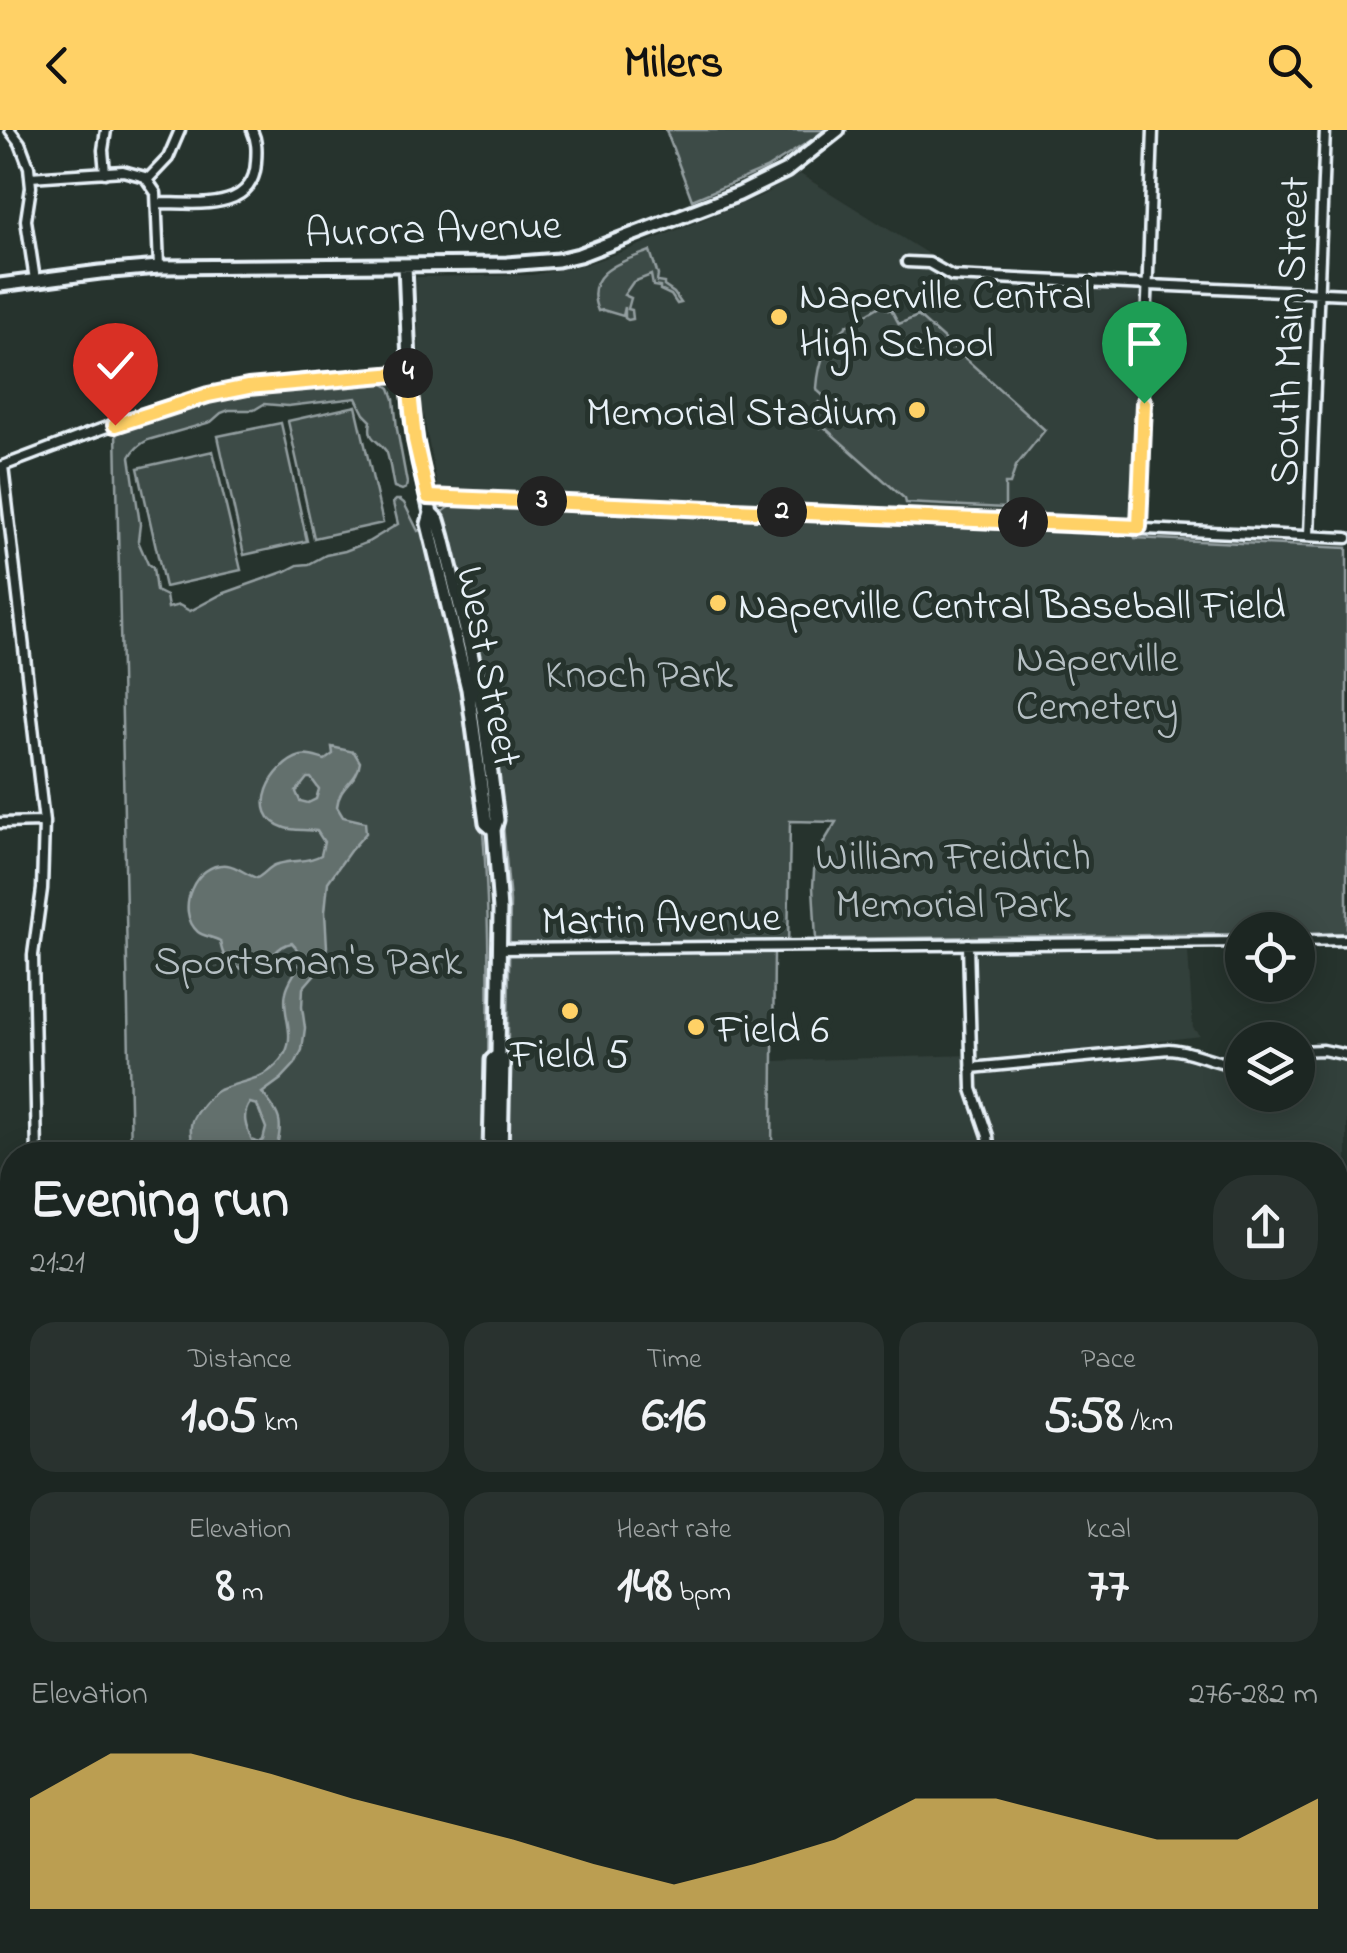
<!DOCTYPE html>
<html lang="en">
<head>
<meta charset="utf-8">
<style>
	body { margin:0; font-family:"Indie Flower",sans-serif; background:#29322f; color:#f1f3f6; height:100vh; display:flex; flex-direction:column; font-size:38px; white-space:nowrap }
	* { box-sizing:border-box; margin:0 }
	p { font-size:32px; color:#a0a5a5 }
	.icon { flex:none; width:55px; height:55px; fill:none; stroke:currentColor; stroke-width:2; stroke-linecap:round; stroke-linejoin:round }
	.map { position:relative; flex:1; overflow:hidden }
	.drawer { position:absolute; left:0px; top:1012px; width:1348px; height:812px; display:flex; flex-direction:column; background:#1c2622; border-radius:40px 40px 0 0; box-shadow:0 5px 25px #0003,0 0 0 2px #3a4340 }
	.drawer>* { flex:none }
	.controls { position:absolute; left:1225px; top:782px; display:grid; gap:20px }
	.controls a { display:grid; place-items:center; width:90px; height:90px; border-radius:50%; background:#1c2622; box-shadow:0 5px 25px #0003,0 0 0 2px #3a4340; font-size:50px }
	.pin { position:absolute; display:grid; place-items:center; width:85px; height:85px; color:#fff; margin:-102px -42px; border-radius:50% 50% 50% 0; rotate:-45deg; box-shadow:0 0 10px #0007 }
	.pin .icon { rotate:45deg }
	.km { position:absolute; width:50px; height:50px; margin:-25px; border-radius:50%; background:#222; color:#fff; font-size:28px; line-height:50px; text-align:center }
	.round { display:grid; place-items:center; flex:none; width:105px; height:105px; border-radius:40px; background:#29322f }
	.summary { display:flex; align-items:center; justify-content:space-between; height:170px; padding:0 30px }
	h1 { font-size:55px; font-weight:700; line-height:75px }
	.stats { display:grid; grid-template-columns:repeat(3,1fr); gap:15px; height:170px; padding:10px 30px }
	.stats div { display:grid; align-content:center; border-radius:25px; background:#29322f; text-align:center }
	.stats b { font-size:50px; font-weight:700 }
	.stats small { font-size:28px; font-weight:400 }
	.stats p { font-size:28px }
	.chart { height:280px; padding:20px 30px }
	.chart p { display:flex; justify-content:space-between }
	.chart svg { width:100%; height:180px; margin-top:10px; fill:#ffd166; opacity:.7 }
	header { display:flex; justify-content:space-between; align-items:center; height:130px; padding:0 30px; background:#ffd166; color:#111; font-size:45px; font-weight:700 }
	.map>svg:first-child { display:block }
</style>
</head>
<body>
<header><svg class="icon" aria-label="back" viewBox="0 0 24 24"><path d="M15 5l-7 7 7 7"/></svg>Milers<svg class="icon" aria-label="search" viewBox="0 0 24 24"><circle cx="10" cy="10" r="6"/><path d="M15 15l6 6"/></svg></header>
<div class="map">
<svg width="1347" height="1823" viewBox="0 0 1347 1823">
	<rect width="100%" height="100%" fill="#26332d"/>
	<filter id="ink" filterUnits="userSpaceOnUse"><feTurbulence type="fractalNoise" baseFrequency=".01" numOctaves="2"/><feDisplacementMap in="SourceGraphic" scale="20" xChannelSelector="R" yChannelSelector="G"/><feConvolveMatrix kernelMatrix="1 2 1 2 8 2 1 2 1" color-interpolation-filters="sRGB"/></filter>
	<g filter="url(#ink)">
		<path fill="#333f3a" d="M800,44L965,147L1142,155L1132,388L438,359L421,274L416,147L532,145L584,135L630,119L761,66Z
			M974,817L1188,821L1193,898L1200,906L973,934Z
			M1167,919L1242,935V965H1298V921L1347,925V1193L1335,1198V1025H772L773,931L971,925V937Z"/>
		<path fill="#3e4b47" stroke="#939ea0" stroke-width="2.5" d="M666,0H827L766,39L692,70Z
			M650,121L658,145L657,152L664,153V156L674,163L681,173L677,174L671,165L660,160V157L653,156L651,145L633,152L624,165L631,168L628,179L632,180L633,189L628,190L625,188V177L623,186L603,180L598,181C582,142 621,132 650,121Z
			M882,175L888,180L891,179L899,194L918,186L1045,300L1016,336L1010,354H1005V378L906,373L905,369L823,296L820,298L818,295L819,292L808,284L819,272L823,275L828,270L818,261L817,258C819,231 825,214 846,197V196Z
			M377,252L383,253L390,258L394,269L397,299L407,353L406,358L402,360L394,357C392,350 389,325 386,321C377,308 367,311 371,291L364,284L356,268L288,276L264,274L254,280H229L221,283L211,292L148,310C140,314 134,319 130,327L140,394L138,411L148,434L153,438L156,461L166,466L168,478L179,475L190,481L222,464L286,441L298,435L309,434L326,425L345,421L368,412L398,394L393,373L396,370H400L404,373L418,401L424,399C446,482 468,566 478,652C493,776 488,901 487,1025H131L116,300L178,278L241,263Z
			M356,276L383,393L314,408L288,291Z
			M281,293L307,411L244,425L218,306Z
			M213,321L241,440L165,457L138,338Z
			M451,376L1134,405L1135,408L1347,418V803L1298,804V800H1242V804L816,809L813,757L815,727L836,692L790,691L788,822H774L772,1025H506L510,772L502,683L491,593L479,536L466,476L442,387L444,381Z"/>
		<path fill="#636f6d" stroke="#98a3a5" stroke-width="2.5" fill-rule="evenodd" d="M332,617L354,622L360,632C358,652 339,655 337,677L343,687L365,692L366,703L350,721L328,752L325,782L327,817L321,837L303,858L302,877L305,898L302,920L295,934L281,949L262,963C284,988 282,994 275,1025H206L192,1011C189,995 191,988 202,976C207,970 211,964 219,960C244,949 268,952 285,923C296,903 281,882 286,862C290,842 311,833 292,813C279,815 276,824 266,831C242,847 224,838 220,811C213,807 203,806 198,802C174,780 195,732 227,735C237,736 246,745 257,748C265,744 269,736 278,734C294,729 307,733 321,725L324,712L317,701C307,699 294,701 285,698C244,685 273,633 301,626C310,624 317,628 325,630L333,624ZM307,648H311L319,659L316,669L308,673L300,671L296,662ZM250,973L257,975L266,998L263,1010L259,1013L252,1010C246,998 241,985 250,973Z"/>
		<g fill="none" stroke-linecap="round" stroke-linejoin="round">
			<defs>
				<path id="street" d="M10,0L20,13L29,37L31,57L26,90L35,150
					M105,43L103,20L106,0
					M30,47L123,41L145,47L156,63L159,137
					M148,49L168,28L180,0
					M158,73C194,73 254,83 256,32C257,20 257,11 252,0
					M907,132L929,133L952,146L1347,164
					M3,336L44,692L42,759L33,825L37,1025
					M0,337C76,309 153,276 233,260C290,248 350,247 408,243
					M428,367L1347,408
					M1139,397L1153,0
					M1309,405L1325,0
					M0,693L44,692
					M1298,811L1347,810
					M968,814L972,959L988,1006L990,1025
					M499,819L1242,812
					M1298,921L1323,920L1347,925
					M971,938L1169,919C1194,920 1216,935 1242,935
					M1335,1195L1347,1190
					M0,1225L12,1210
					M1335,1496L1347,1497
					M0,1543L12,1549
					M1335,1655L1347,1652
					M1335,1739L1347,1764
					M340,1812L344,1823
					M1126,1812L1131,1823
					M253,1823L278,1812
					M623,1823L624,1812
					M891,1823L901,1812
					M1080,1823L1104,1812"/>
				<path id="secondary" d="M405,135L411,281L419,331L431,383L438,390L443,407L470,517L483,581L497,690L494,700L500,780L498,925L503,930L501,1025
					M0,155L100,142L159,137L507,134L558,130L579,125L739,64L786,41L838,0
					M431,383L428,394L468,559L486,693L494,700
					M490,1025L492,930L498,925
					M0,1794L12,1787
					M0,1811L12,1805"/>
			</defs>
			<use href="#street" stroke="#e8f1f8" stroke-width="15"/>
			<use href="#secondary" stroke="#e8f1f8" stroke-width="19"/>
			<use href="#street" stroke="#26332d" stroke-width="8"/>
			<use href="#secondary" stroke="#26332d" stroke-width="11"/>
		</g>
	</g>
	<g fill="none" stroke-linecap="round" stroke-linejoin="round" filter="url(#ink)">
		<defs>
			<path id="route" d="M115,295L208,265L248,257L408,243L415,310L428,367L1139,397L1144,273"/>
		</defs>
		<use href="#route" stroke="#fff" stroke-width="20"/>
		<use href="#route" stroke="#ffd166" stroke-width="12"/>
	</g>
	<g fill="#ffd166" stroke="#26332d" stroke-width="4">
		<circle cx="779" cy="187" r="10"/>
		<circle cx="917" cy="280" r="10"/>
		<circle cx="718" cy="473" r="10"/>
		<circle cx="570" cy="881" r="10"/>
		<circle cx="696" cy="897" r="10"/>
	</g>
	<g text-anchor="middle" stroke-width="10" stroke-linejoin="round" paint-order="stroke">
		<g font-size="42" fill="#e8f1f8" stroke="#26332d">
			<text transform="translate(433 97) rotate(-2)" y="15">Aurora Avenue</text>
			<text transform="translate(1287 201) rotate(-88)" y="15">South Main Street</text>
			<text transform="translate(491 536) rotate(79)" y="15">West Street</text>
			<text transform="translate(661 787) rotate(-1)" y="15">Martin Avenue</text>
		</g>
		<g font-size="42" fill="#e8f1f8" stroke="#26332d" text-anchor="start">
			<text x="799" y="178">Naperville Central<tspan x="799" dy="48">High School</tspan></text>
			<text x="897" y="295" text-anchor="end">Memorial Stadium</text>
			<text x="738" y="488">Naperville Central Baseball Field</text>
			<text x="716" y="912">Field 6</text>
			<text x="570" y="937" text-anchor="middle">Field 5</text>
		</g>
		<g font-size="42" fill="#b5bfc3" stroke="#26332d">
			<text x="1097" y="541">Naperville<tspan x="1097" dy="48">Cemetery</tspan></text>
			<text x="639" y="557">Knoch Park</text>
			<text x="953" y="739">William Freidrich<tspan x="953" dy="48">Memorial Park</tspan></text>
			<text x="308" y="844">Sportsman's Park</text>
		</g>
	</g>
</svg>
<div class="controls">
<a><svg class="icon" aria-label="locate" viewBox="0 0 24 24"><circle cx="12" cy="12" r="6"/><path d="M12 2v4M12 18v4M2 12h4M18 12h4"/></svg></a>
<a><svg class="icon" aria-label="layers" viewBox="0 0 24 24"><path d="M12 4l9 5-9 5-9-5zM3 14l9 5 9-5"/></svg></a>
</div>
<div class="pin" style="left:1144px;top:273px;background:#1e9e55"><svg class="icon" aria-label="arrive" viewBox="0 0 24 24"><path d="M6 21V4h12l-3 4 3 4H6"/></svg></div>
<div class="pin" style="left:115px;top:295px;background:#d93025"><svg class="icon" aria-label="check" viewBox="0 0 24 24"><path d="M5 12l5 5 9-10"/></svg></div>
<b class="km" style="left:1023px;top:392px">1</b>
<b class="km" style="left:782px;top:382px">2</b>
<b class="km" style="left:542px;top:371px">3</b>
<b class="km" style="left:408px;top:243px">4</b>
<section class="drawer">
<div class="summary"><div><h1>Evening run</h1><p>21:21</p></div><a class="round"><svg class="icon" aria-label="share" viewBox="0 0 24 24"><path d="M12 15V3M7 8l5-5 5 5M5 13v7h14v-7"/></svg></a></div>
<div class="stats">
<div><p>Distance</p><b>1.05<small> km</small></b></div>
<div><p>Time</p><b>6:16</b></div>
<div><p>Pace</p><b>5:58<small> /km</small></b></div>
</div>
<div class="stats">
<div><p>Elevation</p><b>8<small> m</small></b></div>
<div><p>Heart rate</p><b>148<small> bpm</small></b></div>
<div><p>kcal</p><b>77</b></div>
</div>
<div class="chart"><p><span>Elevation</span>276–282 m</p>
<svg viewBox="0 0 160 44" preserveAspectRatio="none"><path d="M0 44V17L10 6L20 6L30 11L40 17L50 22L60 27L70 33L80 38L90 33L100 27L110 17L120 17L130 22L140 27L150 27L160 17V44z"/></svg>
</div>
</section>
</div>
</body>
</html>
